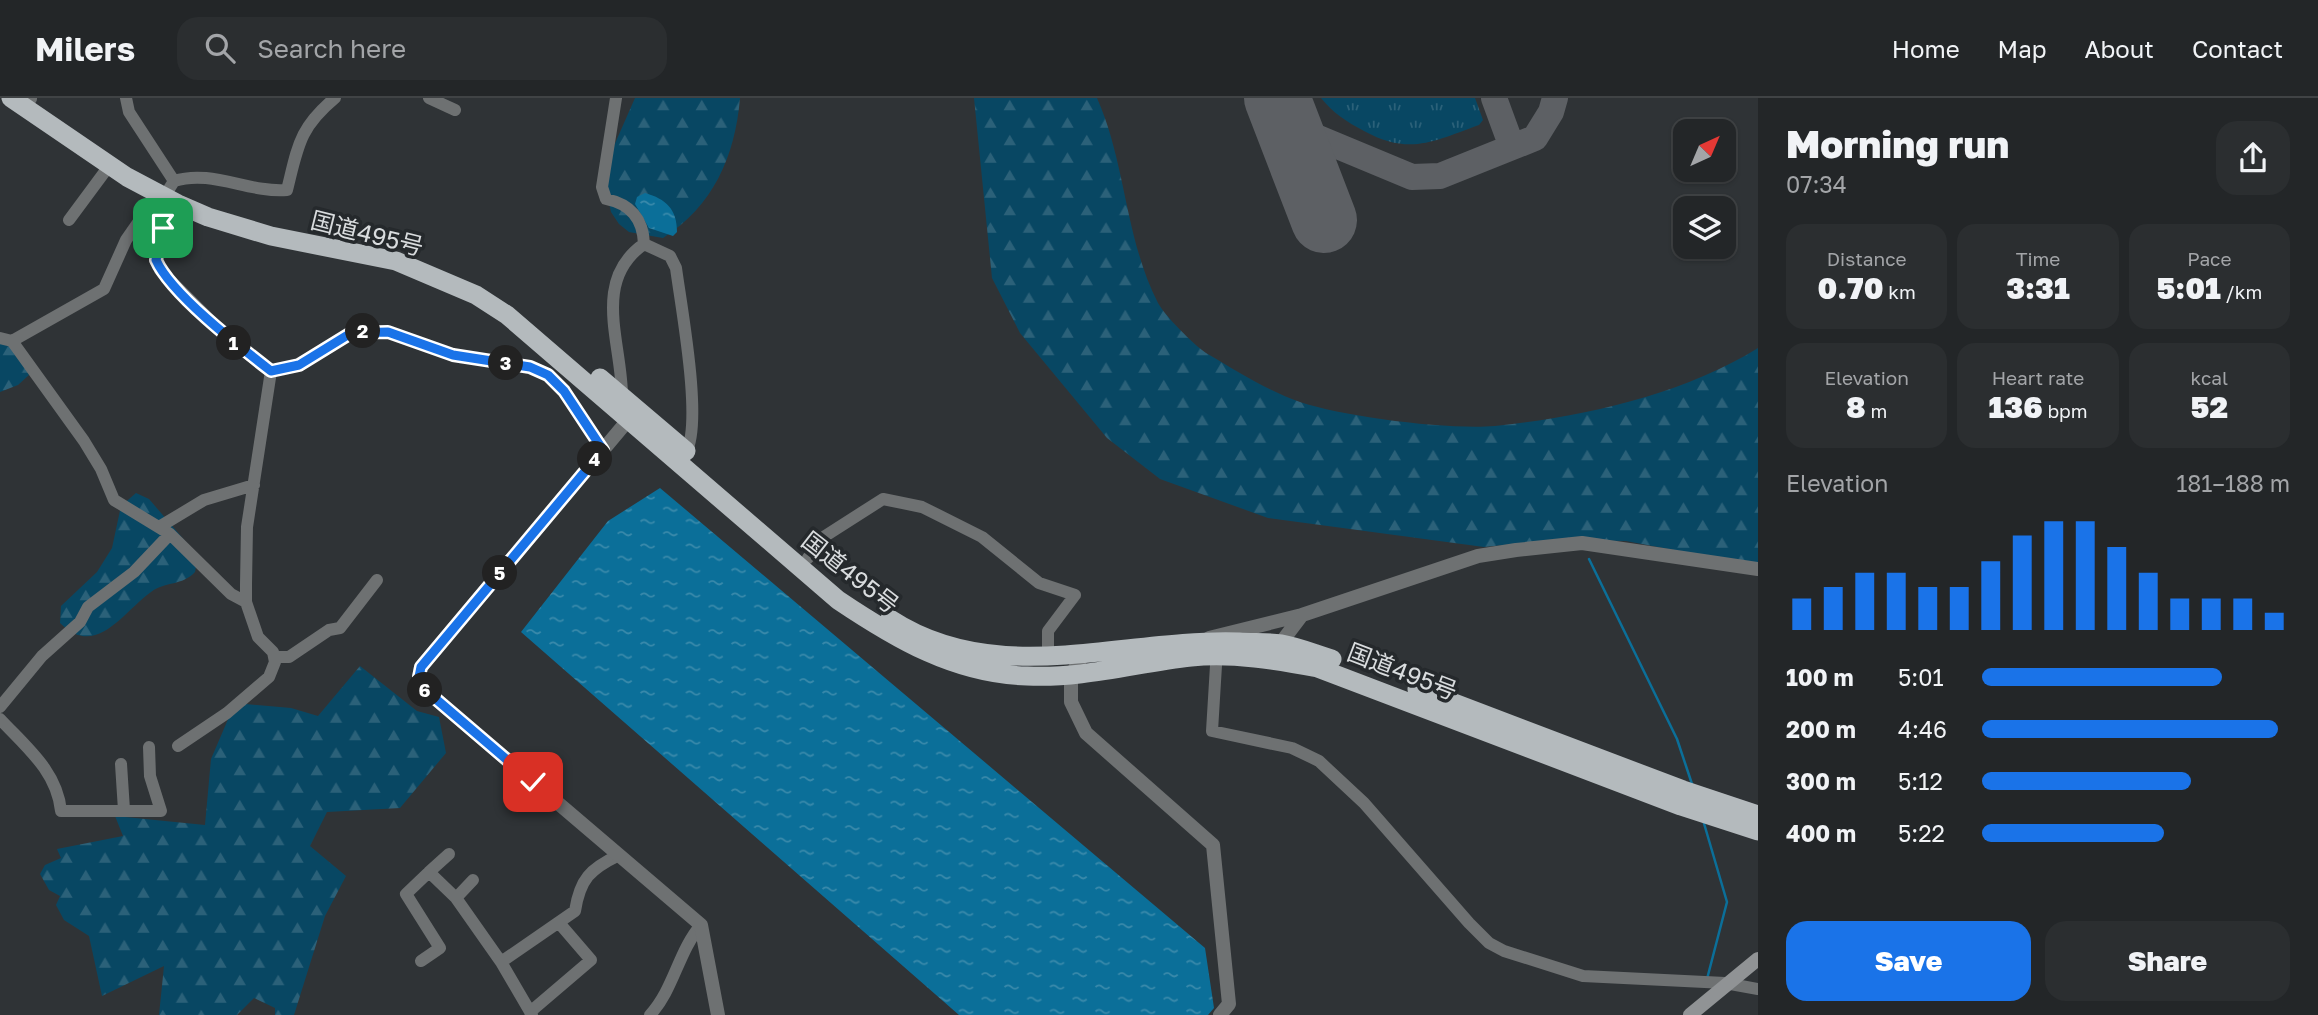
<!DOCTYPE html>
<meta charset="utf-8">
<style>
:root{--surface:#232628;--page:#2b2e30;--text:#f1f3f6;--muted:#a3a5a8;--line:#404345;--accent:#1a73e8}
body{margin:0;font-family:"Golos Text","Noto Sans JP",sans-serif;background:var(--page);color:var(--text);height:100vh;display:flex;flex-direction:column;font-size:26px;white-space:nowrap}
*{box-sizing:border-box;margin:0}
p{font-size:23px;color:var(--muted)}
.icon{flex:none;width:38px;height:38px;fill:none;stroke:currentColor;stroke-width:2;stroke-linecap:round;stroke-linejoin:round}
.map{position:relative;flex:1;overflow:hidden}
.details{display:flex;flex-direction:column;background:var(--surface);width:560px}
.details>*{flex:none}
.needle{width:46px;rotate:44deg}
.controls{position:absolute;left:1673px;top:21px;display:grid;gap:14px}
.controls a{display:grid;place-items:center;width:63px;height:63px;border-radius:14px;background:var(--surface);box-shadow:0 2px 5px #0004,0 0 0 2px var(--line);font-size:35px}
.pin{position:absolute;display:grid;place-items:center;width:60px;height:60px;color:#fff;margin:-30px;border-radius:14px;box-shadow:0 4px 10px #0006}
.km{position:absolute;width:35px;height:35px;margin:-18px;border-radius:50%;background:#222;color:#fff;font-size:19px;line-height:35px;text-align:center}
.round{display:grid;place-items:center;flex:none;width:74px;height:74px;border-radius:21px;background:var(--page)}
.overview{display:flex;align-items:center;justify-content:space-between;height:119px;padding:0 28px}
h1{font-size:38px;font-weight:800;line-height:52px}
.stats{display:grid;grid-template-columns:repeat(3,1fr);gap:10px;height:119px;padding:7px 28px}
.stats div{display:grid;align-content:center;border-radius:18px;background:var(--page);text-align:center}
.stats b{font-size:30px;font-weight:800}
.stats small{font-size:19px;font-weight:400}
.stats p{font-size:19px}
.chart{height:196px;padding:14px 28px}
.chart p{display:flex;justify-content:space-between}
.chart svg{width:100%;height:126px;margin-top:7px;stroke:var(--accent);stroke-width:6}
.button{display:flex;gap:14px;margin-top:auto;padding:14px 28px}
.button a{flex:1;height:80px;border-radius:21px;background:var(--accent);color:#fff;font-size:28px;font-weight:800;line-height:80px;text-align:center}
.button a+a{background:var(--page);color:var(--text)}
ul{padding:0 28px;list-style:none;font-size:23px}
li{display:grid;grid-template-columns:112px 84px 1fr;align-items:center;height:52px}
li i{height:18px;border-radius:9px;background:var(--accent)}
header{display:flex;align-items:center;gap:42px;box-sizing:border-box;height:98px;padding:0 35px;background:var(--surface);border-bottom:2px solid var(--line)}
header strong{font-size:33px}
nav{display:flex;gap:38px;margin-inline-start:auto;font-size:24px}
.search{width:490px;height:63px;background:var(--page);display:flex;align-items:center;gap:18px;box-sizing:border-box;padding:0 24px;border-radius:21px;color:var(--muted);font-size:26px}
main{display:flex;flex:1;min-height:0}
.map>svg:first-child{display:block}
.grass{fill:url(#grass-tufts)}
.forest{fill:url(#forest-firs)}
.water{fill:url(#water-ripples)}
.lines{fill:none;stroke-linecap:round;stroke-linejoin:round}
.stream{stroke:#0b6f99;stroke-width:2.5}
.taxiway{stroke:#5d6064;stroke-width:26}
.runway{stroke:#5d6064;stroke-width:66}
.minor{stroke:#6e7172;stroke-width:12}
.tertiary{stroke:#6e7172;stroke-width:14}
.secondary{stroke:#909395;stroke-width:14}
.trunk{stroke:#b4babd;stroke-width:19}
.route-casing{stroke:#fff;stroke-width:14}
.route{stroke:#1a73e8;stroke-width:9}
.labels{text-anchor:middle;stroke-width:7;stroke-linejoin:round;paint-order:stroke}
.street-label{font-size:24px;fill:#d9dcde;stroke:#25292c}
</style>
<header>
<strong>Milers</strong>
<div class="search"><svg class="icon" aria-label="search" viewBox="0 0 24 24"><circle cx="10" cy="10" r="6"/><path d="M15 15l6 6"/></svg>Search here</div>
<nav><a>Home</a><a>Map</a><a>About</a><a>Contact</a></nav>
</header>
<main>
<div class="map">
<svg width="1758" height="917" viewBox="0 0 1758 917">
<defs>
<pattern id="grass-tufts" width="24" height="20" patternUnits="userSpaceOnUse" patternTransform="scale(1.75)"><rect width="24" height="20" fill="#084763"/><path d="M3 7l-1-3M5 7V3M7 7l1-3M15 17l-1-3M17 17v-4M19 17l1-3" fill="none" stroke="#2b6179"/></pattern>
<pattern id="forest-firs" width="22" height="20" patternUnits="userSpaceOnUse" patternTransform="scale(1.75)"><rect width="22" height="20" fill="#084763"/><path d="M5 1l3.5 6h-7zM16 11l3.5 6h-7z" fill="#2b6179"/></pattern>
<pattern id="water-ripples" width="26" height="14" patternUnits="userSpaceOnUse" patternTransform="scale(1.75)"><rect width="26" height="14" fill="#0b6f99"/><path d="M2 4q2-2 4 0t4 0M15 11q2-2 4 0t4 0" fill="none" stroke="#3a8aab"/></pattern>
</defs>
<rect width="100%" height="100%" fill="#2f3336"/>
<path class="grass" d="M 1321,0 L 1475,0 L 1483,22 L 1479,27 C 1434,43 1410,58 1364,33 C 1347,24 1333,15 1321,0 Z"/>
<path class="forest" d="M 635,0 L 740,0 C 735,59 713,108 663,140 L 629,134 L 619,126 L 611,114 L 602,75 Z
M 974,0 L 1097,0 C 1126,65 1125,141 1158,205 C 1165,218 1193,246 1206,255 C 1235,272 1268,293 1300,304 C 1345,319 1448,332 1495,328 C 1583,319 1682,297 1758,250 L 1758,468 L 1626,443 L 1554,442 L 1484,449 L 1268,420 L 1160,381 L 1107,340 L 1020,235 L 992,180 Z
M 0,244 L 16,252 L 29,277 L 18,287 L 0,294 Z
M 136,395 L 149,401 L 198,458 L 195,474 C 182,488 166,483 151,494 C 122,515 96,561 60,525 L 61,508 L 97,474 L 112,450 L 121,408 Z
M 360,568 L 417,613 L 439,619 L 446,655 L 400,710 L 327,714 L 310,748 L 346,778 L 325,818 L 294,917 L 275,917 L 275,910 L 254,900 L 237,917 L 159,917 L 164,868 L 102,898 L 89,838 L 64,822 L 56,807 L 60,798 L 49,792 L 40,776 L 45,767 L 61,760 L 57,751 L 123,738 L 115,718 L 205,727 L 211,661 L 235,605 L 291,610 L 318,618 Z"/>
<path class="water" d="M 645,95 C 666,101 677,111 677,134 L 673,138 L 649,130 L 635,106 L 637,99 Z
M 660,390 L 1205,850 L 1214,910 L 1208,917 L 959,917 L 521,534 L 608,423 Z"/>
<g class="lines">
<path class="stream" d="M 1589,461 L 1677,641 L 1692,686
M 1703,722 L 1727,804 L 1707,881"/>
<path class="taxiway" d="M 1494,0 L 1512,49
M 1287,27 L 1412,79 L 1440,78 L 1535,40 L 1551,14 L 1555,0"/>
<path class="runway" d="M 1277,0 L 1324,122"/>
<path class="minor" d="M 126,0 L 129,14 L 174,83
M 429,0 L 455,12
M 616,0 L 602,89 L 606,101 C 630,106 643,120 644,146 C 591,183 622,245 622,298
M 31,1 L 31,0
M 169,91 L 174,83 C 212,71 248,95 287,92 C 298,48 299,30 335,0
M 178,106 C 165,125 150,149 160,172 L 232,244 L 271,273 L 299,267 L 351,235 L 388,234 L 453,257 L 530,269 L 548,277 L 564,293 L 603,352
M 69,122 L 109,68
M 644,146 L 670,158 L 676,170 C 681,208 703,325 686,354
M 0,240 L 12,243 L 84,343 L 101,371 L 114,402 L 170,436 L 231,496 L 246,504
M 12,243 L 104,191 L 126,142 L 158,96
M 159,429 L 204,402 L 254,387
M 808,460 L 822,440 L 883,401 L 922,409 L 982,439 L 1039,485 L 1075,497 L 1048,533 L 1048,560
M 1217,551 L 1212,633 L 1292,650 L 1319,663 L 1364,705 L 1469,825 L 1489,845 L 1504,853 L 1583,878 L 1725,885 L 1758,891
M 274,559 L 289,559 L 329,532 L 340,530 L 377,482
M 0,609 L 42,558 L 80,524 L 88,509 L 134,474 L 170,436
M 0,621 C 26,649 57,673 61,713 L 161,713 L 150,678 L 149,649
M 178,648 L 227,615 L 269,579 L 275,564 L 273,554 L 258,539 L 246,504 L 246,486 L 247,429 L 271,273
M 121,666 L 124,712
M 449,756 L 429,774 L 456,800 L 501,864
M 456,800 L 473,782
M 421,863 L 440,850 L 406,796 L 429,774
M 530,914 L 591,862 L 560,826
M 532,917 L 501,864 L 575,813 C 580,781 590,771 619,757
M 650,917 C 674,891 678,854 701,827"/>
<path class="tertiary" d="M 634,315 L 421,569 L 419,579 L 423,590 L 701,827 L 718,917
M 1209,540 L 1302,517
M 1280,546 L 1302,517 L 1478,458 L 1516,452 L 1582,445 L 1758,471
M 1083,557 L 1071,577 L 1071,604 L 1086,635 L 1213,747 L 1229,906 L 1220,917"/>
<path class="secondary" d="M 1690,917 L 1758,861"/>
<path class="trunk" d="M 11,0 L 127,79 L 178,106 L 208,119 L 271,138 L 396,163 L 476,197 L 507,217 L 838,502 C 896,541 955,576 1027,578 C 1082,581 1137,565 1191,559 C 1233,555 1277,562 1318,570 L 1681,708 L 1758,733
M 600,280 L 686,353
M 890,521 C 997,591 1121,540 1239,544 C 1252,545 1268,544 1281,546 C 1298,549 1315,556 1332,561
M 1417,591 L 1683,692 L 1758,717"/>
</g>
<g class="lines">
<defs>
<path id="route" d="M 163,130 L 156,162 C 171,196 240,249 271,273 L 299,267 L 351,235 L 388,234 L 453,257 L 530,269 L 548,277 L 564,293 L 603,352 L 421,569 L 419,579 L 423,590 L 533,684"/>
</defs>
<use href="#route" class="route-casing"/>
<use href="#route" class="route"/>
</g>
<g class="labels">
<g class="street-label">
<text transform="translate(367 136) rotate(14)" y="8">国道495号</text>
<text transform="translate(850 475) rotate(38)" y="8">国道495号</text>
<text transform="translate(1402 574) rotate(21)" y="8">国道495号</text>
</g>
</g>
</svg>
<div class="controls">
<a><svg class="needle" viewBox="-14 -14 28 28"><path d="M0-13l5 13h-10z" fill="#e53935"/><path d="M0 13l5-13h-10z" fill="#a3a5a8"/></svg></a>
<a><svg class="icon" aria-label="layers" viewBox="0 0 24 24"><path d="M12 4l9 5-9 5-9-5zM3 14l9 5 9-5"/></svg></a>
</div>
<div class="pin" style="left:163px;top:130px;background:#1e9e55"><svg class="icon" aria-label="arrive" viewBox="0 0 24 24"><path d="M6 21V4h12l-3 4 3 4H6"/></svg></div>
<div class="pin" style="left:533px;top:684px;background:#d93025"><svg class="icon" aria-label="check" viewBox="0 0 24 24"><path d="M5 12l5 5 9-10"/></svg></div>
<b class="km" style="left:234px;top:245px">1</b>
<b class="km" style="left:363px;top:233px">2</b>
<b class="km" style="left:506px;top:265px">3</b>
<b class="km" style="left:595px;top:361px">4</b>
<b class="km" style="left:500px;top:475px">5</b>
<b class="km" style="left:425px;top:592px">6</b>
</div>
<section class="details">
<div class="overview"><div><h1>Morning run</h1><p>07:34</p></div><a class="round"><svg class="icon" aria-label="share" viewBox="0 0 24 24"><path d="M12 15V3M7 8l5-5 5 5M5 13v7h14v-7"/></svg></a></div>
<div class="stats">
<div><p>Distance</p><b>0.70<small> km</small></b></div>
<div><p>Time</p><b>3:31</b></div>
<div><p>Pace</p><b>5:01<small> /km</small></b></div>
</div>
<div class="stats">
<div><p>Elevation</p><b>8<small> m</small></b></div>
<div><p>Heart rate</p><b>136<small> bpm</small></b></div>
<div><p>kcal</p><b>52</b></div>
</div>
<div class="chart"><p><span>Elevation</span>181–188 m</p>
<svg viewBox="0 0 160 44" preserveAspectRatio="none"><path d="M5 44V33M15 44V29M25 44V24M35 44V24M45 44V29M55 44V29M65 44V20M75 44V11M85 44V6M95 44V6M105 44V15M115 44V24M125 44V33M135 44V33M145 44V33M155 44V38"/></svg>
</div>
<ul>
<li><b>100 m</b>5:01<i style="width:78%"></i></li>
<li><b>200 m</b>4:46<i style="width:96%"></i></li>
<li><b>300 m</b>5:12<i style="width:68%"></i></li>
<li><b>400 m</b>5:22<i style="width:59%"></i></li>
</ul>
<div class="button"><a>Save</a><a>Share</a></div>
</section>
</main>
